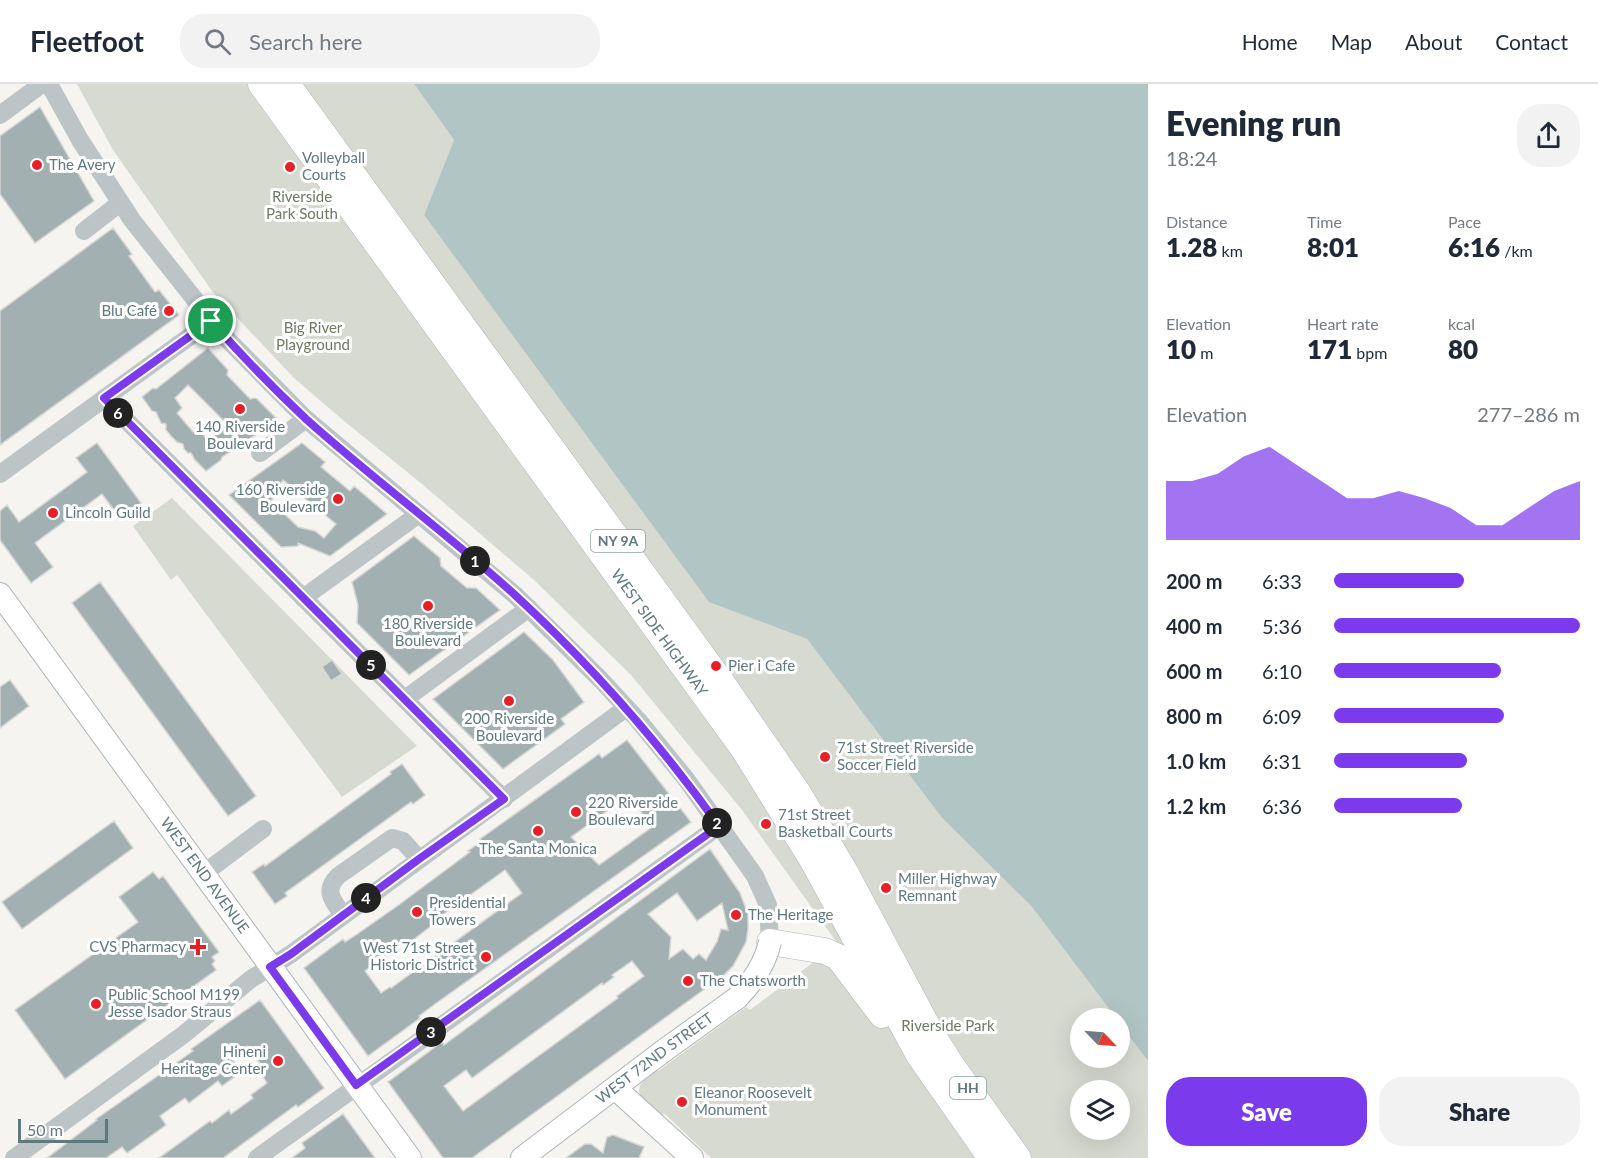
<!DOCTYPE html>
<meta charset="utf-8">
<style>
:root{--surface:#fff;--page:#f2f2f3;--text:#1f2937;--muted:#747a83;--line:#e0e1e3;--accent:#7c3aed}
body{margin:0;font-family:Lato,sans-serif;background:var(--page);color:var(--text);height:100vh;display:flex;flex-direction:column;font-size:22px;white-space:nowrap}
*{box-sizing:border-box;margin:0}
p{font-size:20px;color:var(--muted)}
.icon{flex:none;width:33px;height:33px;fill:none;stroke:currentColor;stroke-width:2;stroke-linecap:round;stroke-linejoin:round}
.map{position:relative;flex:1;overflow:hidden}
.details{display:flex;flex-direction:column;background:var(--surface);width:450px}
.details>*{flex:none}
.needle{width:39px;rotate:115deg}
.buttons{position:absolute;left:1070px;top:924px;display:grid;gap:12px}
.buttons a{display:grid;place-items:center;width:60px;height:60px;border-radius:50%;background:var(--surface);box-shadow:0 6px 24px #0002;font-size:30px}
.scale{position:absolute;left:18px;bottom:15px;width:90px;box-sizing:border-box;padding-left:6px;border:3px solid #5f797d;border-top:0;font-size:16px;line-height:21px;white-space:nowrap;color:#5f797d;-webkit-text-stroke:4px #fff;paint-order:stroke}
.pin{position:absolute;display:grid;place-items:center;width:51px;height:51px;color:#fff;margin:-26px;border:3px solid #fff;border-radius:50%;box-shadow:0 2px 6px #0007}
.km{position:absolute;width:30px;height:30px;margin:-15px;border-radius:50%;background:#222;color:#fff;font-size:16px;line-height:30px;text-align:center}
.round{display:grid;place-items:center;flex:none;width:63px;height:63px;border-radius:24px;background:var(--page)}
.overview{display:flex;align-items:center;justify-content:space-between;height:102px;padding:0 18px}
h1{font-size:33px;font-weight:800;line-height:45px}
.figures{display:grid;grid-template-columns:repeat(3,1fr);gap:9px;height:102px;padding:6px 18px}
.figures div{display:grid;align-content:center}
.figures b{font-size:26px;font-weight:800}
.figures small{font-size:16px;font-weight:400}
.figures p{font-size:16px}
.chart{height:168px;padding:12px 18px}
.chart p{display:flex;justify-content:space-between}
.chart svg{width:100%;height:108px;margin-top:6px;fill:var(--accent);opacity:.7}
.action{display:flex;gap:12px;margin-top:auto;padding:12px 18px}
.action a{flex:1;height:69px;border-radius:24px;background:var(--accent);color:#fff;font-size:24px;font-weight:800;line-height:69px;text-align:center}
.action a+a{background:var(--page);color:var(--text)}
ul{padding:0 18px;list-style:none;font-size:20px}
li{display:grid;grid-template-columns:96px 72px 1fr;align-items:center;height:45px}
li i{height:15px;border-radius:8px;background:var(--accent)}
header{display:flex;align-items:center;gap:36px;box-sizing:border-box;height:84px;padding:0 30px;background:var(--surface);border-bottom:2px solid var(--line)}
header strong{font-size:28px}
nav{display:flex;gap:33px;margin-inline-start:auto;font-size:21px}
.search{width:420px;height:54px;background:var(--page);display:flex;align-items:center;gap:15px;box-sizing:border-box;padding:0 21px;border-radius:24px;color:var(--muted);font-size:22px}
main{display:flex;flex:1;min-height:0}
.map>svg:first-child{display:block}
.green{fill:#d6dad0;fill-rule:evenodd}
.water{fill:#b2c5c5}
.building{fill:#a2b0b1;stroke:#d6d6d4;stroke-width:1.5;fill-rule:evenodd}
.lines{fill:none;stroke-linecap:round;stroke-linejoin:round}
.major-casing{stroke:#acb5b7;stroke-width:24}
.highway-casing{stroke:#aeb6b7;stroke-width:27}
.minor{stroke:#bdc4c6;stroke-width:18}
.major{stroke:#fff;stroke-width:22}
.highway{stroke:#fff;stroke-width:26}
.major-bridge-casing{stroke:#acb5b7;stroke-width:24;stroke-linecap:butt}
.major-bridge{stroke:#fff;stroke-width:22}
.route-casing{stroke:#fff;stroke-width:12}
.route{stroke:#7c3aed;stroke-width:8}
.poi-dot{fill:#e72028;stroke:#fff;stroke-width:2}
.labels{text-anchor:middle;stroke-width:6;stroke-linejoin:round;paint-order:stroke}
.shield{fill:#fff;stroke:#8fa1a4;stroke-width:1.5}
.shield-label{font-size:14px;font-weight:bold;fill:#5f797d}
.poi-label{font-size:15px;fill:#5f797d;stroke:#fff;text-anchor:start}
.park-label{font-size:15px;fill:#6e7a62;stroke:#fff}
.street-label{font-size:15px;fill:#5f797d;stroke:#fff}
</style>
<header>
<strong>Fleetfoot</strong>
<div class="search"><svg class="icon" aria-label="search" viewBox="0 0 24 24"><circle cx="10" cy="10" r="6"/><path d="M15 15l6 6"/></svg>Search here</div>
<nav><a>Home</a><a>Map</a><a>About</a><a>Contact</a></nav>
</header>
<main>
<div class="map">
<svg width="1148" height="1074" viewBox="0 0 1148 1074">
<rect width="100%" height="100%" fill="#f5f4f1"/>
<path class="green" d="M 77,0 L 414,0 L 454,56 L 424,131 L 713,519 L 807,555 L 942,734 L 1032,823 L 1116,934 L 1080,934 L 1080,974 L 1119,974 L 1119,939 L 1148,977 L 1148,1074 L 711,1074 L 665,1030 L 659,1031 C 639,1011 629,1008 654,986 L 658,987 L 746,923 L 750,926 L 838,860 L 742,726 L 631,591 L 534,496 L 422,400 L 344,337 L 294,294 L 212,207 L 113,66 ZM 1080,1006 L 1119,1006 L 1119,1046 L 1080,1046 Z
M 172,414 L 417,662 L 342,713 L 177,491 L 171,496 L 133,442 Z"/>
<path class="water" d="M 414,0 L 1148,0 L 1148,977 L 1119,939 L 1119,934 L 1116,934 L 1032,823 L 942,734 L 807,555 L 709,518 L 424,131 L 454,56 Z"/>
<path class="building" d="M 40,23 L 94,117 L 35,159 L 0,110 L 0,52 Z
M 113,144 L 132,170 L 129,172 L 155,208 L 159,206 L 179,231 L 0,361 L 0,227 Z
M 208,264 L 228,286 L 227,291 L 250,315 L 256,314 L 278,336 L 222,373 L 221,376 L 206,387 L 195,376 L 191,369 L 188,369 L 184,365 L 183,360 L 177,358 L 171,352 L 166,346 L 166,340 L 161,339 L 156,328 L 152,327 L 142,313 L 153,304 L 156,305 ZM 188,301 L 226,339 L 208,357 L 198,343 L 193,348 L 177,329 L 182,324 L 175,314 Z
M 97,359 L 141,419 L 120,434 L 102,410 L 35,459 L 53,483 L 31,499 L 0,456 L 0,427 L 7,421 L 19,438 L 87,388 L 76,374 Z
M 302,359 L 325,378 L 321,383 L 350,407 L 354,402 L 387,430 L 330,472 L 298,459 L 298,462 L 281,463 L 229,411 ZM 283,396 L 336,440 L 324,454 L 315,447 L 298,443 L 271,417 L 273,414 L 270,412 Z
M 414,452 L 440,474 L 441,482 L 467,504 L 476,504 L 500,526 L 409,591 L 357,539 L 358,521 L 352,498 Z
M 100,498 L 256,712 L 228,732 L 72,519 Z
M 524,548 L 553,576 L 584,618 L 561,635 L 565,640 L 503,685 L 433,615 Z
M 332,576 L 342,590 L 331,597 L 322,583 Z
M 10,596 L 29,622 L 0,644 L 0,603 Z
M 627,656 L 691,738 L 435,920 L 419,932 L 420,934 L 368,972 L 304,884 L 343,855 L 345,858 L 356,851 L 400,820 L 470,768 L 468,767 L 482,757 L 480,755 L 599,670 L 602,674 ZM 629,711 L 652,743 L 599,781 L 571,753 ZM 505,786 L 522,809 L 391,904 L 390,903 L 381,909 L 365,887 L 407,856 L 409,859 L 435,839 L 434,837 Z
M 402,680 L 425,711 L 413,720 L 411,718 L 285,809 L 287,812 L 275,820 L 252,788 L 264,780 L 265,782 L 391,690 L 390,688 Z
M 114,737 L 133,764 L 22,845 L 2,818 Z
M 710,765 L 740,809 L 748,830 L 748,845 L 746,858 L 733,882 L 724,891 L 472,1074 L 443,1074 L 388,998 L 442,958 L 444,961 ZM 677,809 L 697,837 L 722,819 L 728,846 L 721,845 L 717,858 L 706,876 L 699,870 L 693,875 L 683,865 L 669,875 L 671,853 L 648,830 ZM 632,877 L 644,892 L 617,912 L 618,914 L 463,1027 L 444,1002 L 466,986 L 472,994 L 602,899 L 603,901 L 614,893 L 612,891 Z
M 153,788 L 159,795 L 163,792 L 219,868 L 212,873 L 215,877 L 212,880 L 216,886 L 65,995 L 15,926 L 138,838 L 119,813 Z
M 260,916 L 324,1004 L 298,1023 L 296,1021 L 223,1074 L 159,1074 L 210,1037 L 212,1039 L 229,1026 L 231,1030 L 253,1014 L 251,1011 L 267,999 L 258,985 L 262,982 L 247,962 L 231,974 L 241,988 L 222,1002 L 218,997 L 189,1019 L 185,1014 L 160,1032 L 166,1041 L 127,1069 L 122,1063 L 106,1074 L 47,1074 L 97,1036 L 96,1035 L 162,989 L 193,967 L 191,965 Z
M 343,1030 L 375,1074 L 292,1074 L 305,1064 L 302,1059 Z
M 613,1051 L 644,1063 L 639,1074 L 566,1074 L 585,1060 L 591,1060 L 603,1069 L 607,1053 Z"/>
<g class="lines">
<defs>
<g id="major">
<path id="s1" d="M 0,510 L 410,1074"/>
<path d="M 615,1004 L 692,1074"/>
<path id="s2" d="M 522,1074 L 662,968 L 737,914"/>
</g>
<g id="highway">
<path id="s3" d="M 261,0 L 743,664 L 813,777 L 919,971 L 991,1074"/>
<path d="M 287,0 L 722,599 L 798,709 L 845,788 L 931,949 L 952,982 L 1018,1074"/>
<path d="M 770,858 L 825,867 L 838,873 L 882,931"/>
</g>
</defs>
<use href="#major" class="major-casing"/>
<use href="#highway" class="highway-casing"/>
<path class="minor" d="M 49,0 L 80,56 L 132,136 L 223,251 L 306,335 L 515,511 L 601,596 L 638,636 L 686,695 L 755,792 L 768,821 L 770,858
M 0,31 L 42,0
M 84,147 L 120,119
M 104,314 L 504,715
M 260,369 L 306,335
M 0,390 L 211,237
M 303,514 L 419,430
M 405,615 L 529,524
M 203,790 L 263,745
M 343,831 C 333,817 323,807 338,792 L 392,754 L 403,757 L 419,775
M 14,1074 L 183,951 L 251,895 L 291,870 L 626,624
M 257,1074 L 719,742"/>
<use href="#major" class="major"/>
<use href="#highway" class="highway"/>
<defs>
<path id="major-bridge" d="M 737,914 C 753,898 765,880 770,858"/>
</defs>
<use href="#major-bridge" class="major-bridge-casing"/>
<use href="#major-bridge" class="major-bridge"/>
</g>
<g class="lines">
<defs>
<path id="route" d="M 211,237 C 241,271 273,304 306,335 C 374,396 448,450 515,511 C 591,581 659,658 719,742 L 356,1001 L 270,883 L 291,870 L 419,775 L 504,715 L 104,314 Z"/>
</defs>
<use href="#route" class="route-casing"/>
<use href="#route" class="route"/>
</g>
<g class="poi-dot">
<circle cx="37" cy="81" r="6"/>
<circle cx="290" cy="83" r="6"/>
<circle cx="169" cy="227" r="6"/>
<circle cx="240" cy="325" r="6"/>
<circle cx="338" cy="415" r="6"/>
<circle cx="53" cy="429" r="6"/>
<circle cx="428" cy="522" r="6"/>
<circle cx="716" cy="582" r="6"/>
<circle cx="509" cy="617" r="6"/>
<circle cx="825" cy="673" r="6"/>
<circle cx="576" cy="728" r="6"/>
<circle cx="766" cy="740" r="6"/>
<circle cx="538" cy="747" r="6"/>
<circle cx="886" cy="804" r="6"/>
<circle cx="417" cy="828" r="6"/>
<circle cx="736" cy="831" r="6"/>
<path d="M195 854h6v6h6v6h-6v6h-6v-6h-6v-6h6z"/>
<circle cx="486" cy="873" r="6"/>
<circle cx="688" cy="897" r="6"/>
<circle cx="96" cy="920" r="6"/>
<circle cx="278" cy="977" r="6"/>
<circle cx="682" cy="1018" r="6"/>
</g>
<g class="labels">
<g class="shield">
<rect x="591" y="446" width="54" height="22" rx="4.5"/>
<rect x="950" y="993" width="36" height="22" rx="4.5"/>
</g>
<g class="shield-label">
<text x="618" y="462">NY 9A</text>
<text x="968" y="1009">HH</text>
</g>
<g class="poi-label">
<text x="302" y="79">Volleyball<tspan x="302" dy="17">Courts</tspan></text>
<text x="49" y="86">The Avery</text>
<text x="157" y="232" text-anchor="end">Blu Café</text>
<text x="240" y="348" text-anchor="middle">140 Riverside<tspan x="240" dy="17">Boulevard</tspan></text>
<text x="326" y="411" text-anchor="end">160 Riverside<tspan x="326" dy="17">Boulevard</tspan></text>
<text x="65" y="434">Lincoln Guild</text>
<text x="428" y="545" text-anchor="middle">180 Riverside<tspan x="428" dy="17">Boulevard</tspan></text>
<text x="728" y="587">Pier i Cafe</text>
<text x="509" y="640" text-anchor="middle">200 Riverside<tspan x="509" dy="17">Boulevard</tspan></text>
<text x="837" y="669">71st Street Riverside<tspan x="837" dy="17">Soccer Field</tspan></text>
<text x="588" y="724">220 Riverside<tspan x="588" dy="17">Boulevard</tspan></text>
<text x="778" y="736">71st Street<tspan x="778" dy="17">Basketball Courts</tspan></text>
<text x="538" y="770" text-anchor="middle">The Santa Monica</text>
<text x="898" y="800">Miller Highway<tspan x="898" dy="17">Remnant</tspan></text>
<text x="429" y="824">Presidential<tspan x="429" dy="17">Towers</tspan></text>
<text x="748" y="836">The Heritage</text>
<text x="186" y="868" text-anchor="end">CVS Pharmacy</text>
<text x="474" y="869" text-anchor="end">West 71st Street<tspan x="474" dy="17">Historic District</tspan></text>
<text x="700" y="902">The Chatsworth</text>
<text x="108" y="916">Public School M199<tspan x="108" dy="17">Jesse Isador Straus</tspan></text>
<text x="266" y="973" text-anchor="end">Hineni<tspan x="266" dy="17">Heritage Center</tspan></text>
<text x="694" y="1014">Eleanor Roosevelt<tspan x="694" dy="17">Monument</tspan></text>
</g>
<g class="park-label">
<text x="302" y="118">Riverside<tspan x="302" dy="17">Park South</tspan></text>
<text x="313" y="249">Big River<tspan x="313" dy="17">Playground</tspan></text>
<text x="948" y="947">Riverside Park</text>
</g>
<g class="street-label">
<text dy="5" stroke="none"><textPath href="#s3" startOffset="678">WEST SIDE HIGHWAY</textPath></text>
<text dy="5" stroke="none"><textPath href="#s1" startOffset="348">WEST END AVENUE</textPath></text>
<text dy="5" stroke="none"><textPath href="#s2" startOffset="166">WEST 72ND STREET</textPath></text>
</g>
</g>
</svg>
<div class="buttons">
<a><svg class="needle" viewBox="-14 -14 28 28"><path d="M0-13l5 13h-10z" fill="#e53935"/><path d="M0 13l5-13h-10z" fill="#747a83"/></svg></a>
<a><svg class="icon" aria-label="layers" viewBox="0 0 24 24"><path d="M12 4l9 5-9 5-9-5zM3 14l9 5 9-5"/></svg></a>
</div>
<div class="scale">50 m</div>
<div class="pin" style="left:211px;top:237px;background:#1e9e55"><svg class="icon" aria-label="arrive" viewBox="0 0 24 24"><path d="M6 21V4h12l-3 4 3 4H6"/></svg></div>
<b class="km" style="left:475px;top:477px">1</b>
<b class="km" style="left:717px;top:739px">2</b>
<b class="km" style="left:431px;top:948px">3</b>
<b class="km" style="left:366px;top:814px">4</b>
<b class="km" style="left:371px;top:581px">5</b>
<b class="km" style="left:118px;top:329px">6</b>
</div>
<section class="details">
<div class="overview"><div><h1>Evening run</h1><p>18:24</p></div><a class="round"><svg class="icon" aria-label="share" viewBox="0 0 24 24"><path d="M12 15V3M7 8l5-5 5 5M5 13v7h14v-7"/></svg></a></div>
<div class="figures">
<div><p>Distance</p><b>1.28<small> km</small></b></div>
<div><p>Time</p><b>8:01</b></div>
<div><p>Pace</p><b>6:16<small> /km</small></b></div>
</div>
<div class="figures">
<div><p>Elevation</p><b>10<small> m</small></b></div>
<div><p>Heart rate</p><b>171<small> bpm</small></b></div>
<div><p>kcal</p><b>80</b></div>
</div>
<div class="chart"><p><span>Elevation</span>277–286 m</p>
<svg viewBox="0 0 160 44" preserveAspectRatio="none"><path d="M0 44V20L10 20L20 17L30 10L40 6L50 13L60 20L70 27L80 27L90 24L100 27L110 31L120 38L130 38L140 31L150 24L160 20V44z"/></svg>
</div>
<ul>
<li><b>200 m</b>6:33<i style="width:53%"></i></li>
<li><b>400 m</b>5:36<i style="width:100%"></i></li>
<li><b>600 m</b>6:10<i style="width:68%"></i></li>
<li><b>800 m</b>6:09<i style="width:69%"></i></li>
<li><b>1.0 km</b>6:31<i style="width:54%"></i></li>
<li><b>1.2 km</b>6:36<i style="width:52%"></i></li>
</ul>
<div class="action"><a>Save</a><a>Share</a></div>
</section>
</main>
